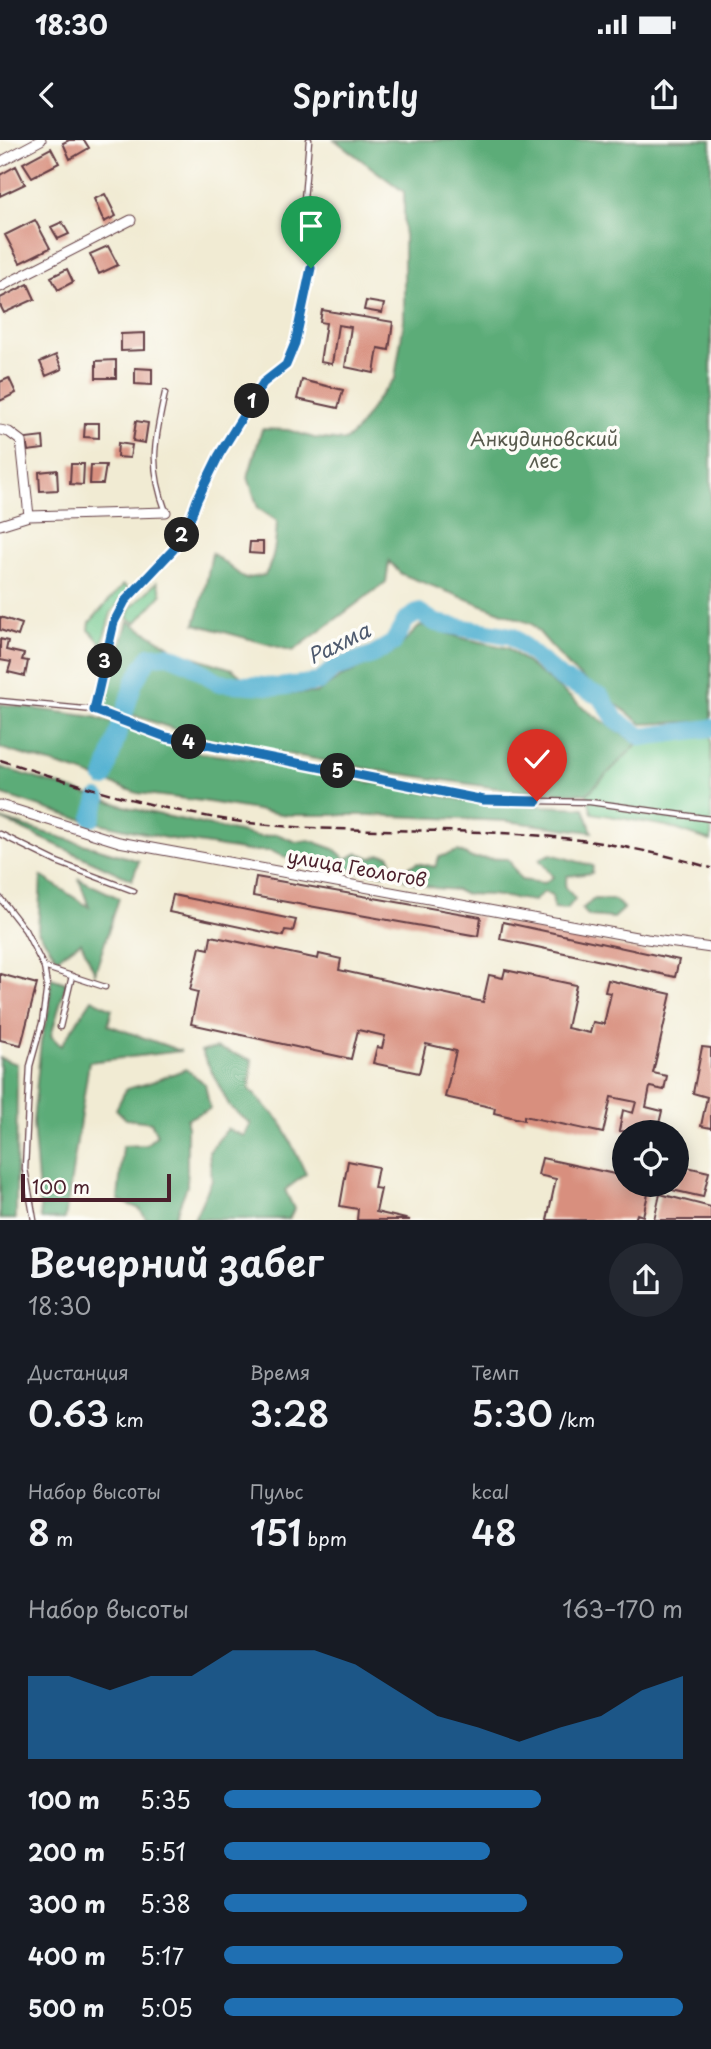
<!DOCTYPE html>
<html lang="ru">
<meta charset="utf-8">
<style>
:root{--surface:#171b24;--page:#242831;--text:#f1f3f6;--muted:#9ea1a6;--accent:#1f6fb2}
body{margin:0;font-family:"Playpen Sans",sans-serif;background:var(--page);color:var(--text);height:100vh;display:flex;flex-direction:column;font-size:26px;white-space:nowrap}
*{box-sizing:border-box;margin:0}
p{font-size:23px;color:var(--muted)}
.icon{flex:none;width:38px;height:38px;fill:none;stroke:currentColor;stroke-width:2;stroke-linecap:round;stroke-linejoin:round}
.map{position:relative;height:1080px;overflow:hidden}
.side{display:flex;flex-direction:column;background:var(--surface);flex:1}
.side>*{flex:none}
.fabs{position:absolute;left:612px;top:980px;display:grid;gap:14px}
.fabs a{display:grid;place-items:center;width:77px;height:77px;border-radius:50%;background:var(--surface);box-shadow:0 4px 18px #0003;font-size:35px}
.scale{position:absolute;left:21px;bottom:18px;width:150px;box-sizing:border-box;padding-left:7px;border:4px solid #4a1f2b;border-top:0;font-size:19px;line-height:24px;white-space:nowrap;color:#4a1f2b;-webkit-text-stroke:5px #fdfcf7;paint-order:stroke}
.pin{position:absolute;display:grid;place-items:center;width:60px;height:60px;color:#fff;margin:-72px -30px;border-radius:50% 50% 50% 0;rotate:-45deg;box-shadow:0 0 7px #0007}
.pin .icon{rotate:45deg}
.km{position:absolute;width:35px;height:35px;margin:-18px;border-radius:50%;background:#222;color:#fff;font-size:19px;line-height:35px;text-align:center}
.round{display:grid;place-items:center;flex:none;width:74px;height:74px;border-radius:37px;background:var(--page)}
.head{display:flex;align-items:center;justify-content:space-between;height:119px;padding:0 28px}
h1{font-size:38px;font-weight:600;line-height:52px}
.figures{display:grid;grid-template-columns:repeat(3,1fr);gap:10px;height:119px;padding:7px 28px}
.figures div{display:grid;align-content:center}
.figures b{font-size:35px;font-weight:600}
.figures small{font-size:19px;font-weight:400}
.figures p{font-size:19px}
.chart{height:196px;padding:14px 28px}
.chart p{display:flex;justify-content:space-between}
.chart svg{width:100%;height:126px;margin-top:7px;fill:var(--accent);opacity:.7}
ul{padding:0 28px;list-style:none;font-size:23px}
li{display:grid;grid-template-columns:112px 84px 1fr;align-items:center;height:52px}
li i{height:18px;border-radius:9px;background:var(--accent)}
.status{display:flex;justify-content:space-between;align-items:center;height:49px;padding:0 35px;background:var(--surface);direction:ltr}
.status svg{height:19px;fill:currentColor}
header{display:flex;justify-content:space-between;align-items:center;height:91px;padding:0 28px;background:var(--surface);font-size:32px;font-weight:600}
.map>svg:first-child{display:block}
.green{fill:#71c88d;stroke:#5e745c;stroke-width:2}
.forest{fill:#5cac78;stroke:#536652;stroke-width:2}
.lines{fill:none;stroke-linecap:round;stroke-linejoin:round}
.river{stroke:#54b2d2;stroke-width:18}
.building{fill:#d88f7e}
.lane-casing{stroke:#633e44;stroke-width:7}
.street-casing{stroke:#633e44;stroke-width:11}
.lane{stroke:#fff;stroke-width:4.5}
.street{stroke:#fff;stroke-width:9}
.rail{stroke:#4a1f2b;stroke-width:2.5;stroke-dasharray:10 5;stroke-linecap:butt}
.route-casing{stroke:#fff;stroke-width:14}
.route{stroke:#1f6fb2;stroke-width:9}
.labels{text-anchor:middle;stroke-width:7;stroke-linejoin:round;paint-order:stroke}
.park-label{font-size:19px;fill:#585a4d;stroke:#fdfcf7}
.street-label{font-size:19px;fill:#4a1f2b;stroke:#fdfcf7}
.water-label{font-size:21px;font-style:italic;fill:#4e5a6e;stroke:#fdfcf7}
</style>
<div class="status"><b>18:30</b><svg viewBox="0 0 49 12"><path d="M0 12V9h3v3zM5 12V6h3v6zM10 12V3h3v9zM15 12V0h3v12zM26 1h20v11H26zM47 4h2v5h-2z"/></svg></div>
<header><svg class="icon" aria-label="back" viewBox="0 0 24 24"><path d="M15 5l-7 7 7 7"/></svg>Sprintly<svg class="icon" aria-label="share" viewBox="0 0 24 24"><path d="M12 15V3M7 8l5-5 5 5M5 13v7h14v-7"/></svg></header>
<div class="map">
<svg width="711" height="1080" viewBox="0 0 711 1080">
<rect width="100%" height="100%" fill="#fdfcf7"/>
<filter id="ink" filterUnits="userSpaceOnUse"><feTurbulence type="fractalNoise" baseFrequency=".0143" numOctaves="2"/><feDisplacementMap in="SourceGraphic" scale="14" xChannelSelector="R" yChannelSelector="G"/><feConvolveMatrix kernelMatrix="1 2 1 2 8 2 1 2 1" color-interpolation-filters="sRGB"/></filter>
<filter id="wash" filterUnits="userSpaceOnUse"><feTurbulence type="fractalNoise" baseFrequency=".00686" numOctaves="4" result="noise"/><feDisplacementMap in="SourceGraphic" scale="28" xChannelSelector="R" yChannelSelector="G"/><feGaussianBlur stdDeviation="1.57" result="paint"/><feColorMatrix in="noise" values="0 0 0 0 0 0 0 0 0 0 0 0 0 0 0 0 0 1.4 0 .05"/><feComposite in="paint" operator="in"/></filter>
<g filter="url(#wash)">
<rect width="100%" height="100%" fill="#f1ebd3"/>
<path class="green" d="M 157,442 L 162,454 L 136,483 L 128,478 L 131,467 Z
M 123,445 L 129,449 L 111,473 L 102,504 L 89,490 L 90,482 Z
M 711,596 L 711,701 L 666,686 L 592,673 L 587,654 L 637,604 Z"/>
<path class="forest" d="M 335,0 L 711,0 L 711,581 L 642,584 L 572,530 L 532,484 L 401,434 L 389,421 L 386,442 L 293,511 L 195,484 L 206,444 L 212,413 L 245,439 L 265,435 C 275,418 276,400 277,381 L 258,368 L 248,337 L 262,289 L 288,290 L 314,298 L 345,301 L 357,290 L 378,258 L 395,238 L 404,180 L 404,52 Z
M 128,481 L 179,512 L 232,529 L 263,554 L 317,553 L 339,538 L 394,512 L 421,485 L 462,498 L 508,508 L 589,572 L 637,604 L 587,654 L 524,652 L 375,630 L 201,598 L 103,565 Z
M 0,564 L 95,577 L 200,613 L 248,619 L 479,663 L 584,668 L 592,692 L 506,681 L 369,675 L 287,675 L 202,661 L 137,653 L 80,632 L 0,608 Z
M 0,627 L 134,669 L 261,697 L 277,694 L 296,702 L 309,700 L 334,709 L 346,719 L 358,713 L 372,718 L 379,714 L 389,715 L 393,727 L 384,734 L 330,728 L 306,717 L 287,718 L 271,711 L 247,711 L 166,698 L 72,677 L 0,654 Z
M 0,679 L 139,721 L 132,740 Z
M 458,711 L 472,718 L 508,719 L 521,740 L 544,743 L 553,737 L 539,719 L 551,714 L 593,726 L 592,733 L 567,736 L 565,746 L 575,759 L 567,769 L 554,768 L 552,755 L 544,752 L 534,761 L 491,755 L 464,754 L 456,750 L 435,748 L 405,740 L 401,731 L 417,723 L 435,727 L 439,717 Z
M 41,736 L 89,767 L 79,739 L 119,758 L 95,833 L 81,802 L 57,818 L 38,791 Z
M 594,759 L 615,760 L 624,769 L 614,778 L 589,776 L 582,769 Z
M 51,838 L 66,843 L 51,896 L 61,906 L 92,859 L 112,869 L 108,885 L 181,911 L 89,922 L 65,1079 L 41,1079 L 33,983 L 41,901 L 50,865 Z
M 217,908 L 252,920 L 249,949 L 281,982 L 306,1034 L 285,1050 L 294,1069 L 289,1079 L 194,1079 L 212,1040 L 209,1012 L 227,989 L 244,996 L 251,984 L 230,967 L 201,911 Z
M 0,918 L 17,924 L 16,1079 L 0,1079 Z
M 186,929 L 205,944 L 210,969 L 187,979 L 187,1046 L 174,1079 L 146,1079 L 140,1069 L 118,1060 L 123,1006 L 146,1005 L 157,995 L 151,982 L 126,979 L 116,969 L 126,949 L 149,943 Z"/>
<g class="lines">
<path class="river" d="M 104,638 L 134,542 L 150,516 L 168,515 L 190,524 L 219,543 L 278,547 L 319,542 L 333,529 L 372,515 L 393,503 L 406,480 L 419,472 L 436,483 L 512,496 L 562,539 L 601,557 L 616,580 L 642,597 L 711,588
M 92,678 L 98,659"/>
</g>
<g id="blocks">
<path class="building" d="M 69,0 L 84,0 L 89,8 L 70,19 L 63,3 Z
M 51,8 L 59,23 L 32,37 L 23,23 Z
M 16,26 L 25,44 L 0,56 L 0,35 Z
M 105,54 L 116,76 L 104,82 L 94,59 Z
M 35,80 L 50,108 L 20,123 L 5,95 Z
M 62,82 L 69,94 L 58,99 L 51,87 Z
M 108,106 L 118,125 L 99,134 L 90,114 Z
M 67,129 L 73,142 L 58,150 L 51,137 Z
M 28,144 L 35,159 L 4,173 L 0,165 L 0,158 Z
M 366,161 L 384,164 L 382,173 L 364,170 Z
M 322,170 L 393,182 L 389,210 L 378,208 L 374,233 L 345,227 L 351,187 L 338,185 L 332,224 L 320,222 L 326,183 L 320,182 Z
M 145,193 L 145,210 L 121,211 L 121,194 Z
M 56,215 L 62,229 L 46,236 L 40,222 Z
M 116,220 L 116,238 L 96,238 L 96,221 Z
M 135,228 L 152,229 L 152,245 L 135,244 Z
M 9,238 L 16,253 L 0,261 L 0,242 Z
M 302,240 L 343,250 L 338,268 L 297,259 Z
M 136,281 L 148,283 L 145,303 L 133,301 Z
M 85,283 L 99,283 L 99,298 L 84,297 Z
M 43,297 L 44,309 L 28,311 L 26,299 Z
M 118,303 L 132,305 L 130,318 L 117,317 Z
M 71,324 L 84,324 L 83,345 L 70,344 Z
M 91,325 L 106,325 L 103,344 L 90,344 Z
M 57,330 L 58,350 L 40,351 L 39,332 Z
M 250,402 L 263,402 L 263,414 L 249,413 Z
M 0,477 L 22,484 L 18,496 L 0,490 Z
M 0,499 L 8,501 L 6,510 L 24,514 L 22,520 L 28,521 L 25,536 L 8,532 L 11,522 L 0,520 Z
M 256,737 L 481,777 L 478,796 L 253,756 Z
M 173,755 L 296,780 L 293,791 L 285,790 L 283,796 L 169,772 Z
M 503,782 L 679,820 L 675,837 L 500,799 Z
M 211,796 L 318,819 L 319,814 L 341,819 L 339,830 L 483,862 L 489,835 L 503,838 L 505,830 L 576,845 L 567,888 L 590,893 L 593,882 L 604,884 L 611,853 L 605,852 L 608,840 L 671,854 L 653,933 L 667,936 L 664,950 L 650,947 L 646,967 L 662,971 L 657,992 L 619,991 L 623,970 L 633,973 L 636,962 L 611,957 L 603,993 L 524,976 L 524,980 L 494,973 L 495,968 L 445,957 L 456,911 L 426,904 L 419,933 L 373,923 L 377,907 L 382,908 L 385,896 L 358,890 L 351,919 L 191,884 L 198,852 L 190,850 L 200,807 L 209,809 Z
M 0,834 L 37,844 L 21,905 L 0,900 Z
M 702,907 L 711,908 L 711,988 L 701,986 L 707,957 L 693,953 Z
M 624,1016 L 625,1045 L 650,1045 L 643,1076 L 637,1074 L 635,1080 L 547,1080 L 556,1039 L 538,1035 L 542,1018 L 619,1035 Z
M 348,1021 L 378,1027 L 374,1048 L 381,1049 L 376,1072 L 410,1080 L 357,1080 L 358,1069 L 340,1066 Z
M 678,1025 L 709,1032 L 703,1057 L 672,1050 L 673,1045 L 677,1045 Z
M 660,1054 L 711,1067 L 711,1080 L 654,1080 Z"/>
</g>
</g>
<g filter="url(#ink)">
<use href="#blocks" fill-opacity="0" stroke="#633e44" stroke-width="2"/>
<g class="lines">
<defs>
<path id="lane" d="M 165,253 C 155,300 148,324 166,372
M 0,561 L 94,570 L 166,597 L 484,660 L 590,662 L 711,679
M 94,570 L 114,482 L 125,461 L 173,410 L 188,385 L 197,361 L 219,315 L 263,243 L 286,225 L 295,203 L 311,128 L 303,72 L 309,0
M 0,694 L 57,722 L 134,751
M 0,758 L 25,790 L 44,827 L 47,845 L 42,883 L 30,926 L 29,945 L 25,1029 L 34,1080
M 44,827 L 105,847
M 60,887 L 72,836"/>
<path id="street" d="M 0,22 L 41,0
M 0,147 L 131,80
M 0,290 L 9,292 L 21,301 L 29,376
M 0,385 L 29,376 L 166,372
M 0,665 L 119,702 L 157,709 L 647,799 L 711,808"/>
</defs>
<use href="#lane" class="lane-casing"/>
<use href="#street" class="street-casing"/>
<use href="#lane" class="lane"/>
<use href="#street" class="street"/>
<path class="rail" d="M 0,620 C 85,647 169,674 258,684 C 344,693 431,688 518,694 C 582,698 649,709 711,728"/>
</g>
</g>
<g class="lines" filter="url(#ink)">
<defs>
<path id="route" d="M 311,128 L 295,203 L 286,225 L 263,243 L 219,315 L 197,360 L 188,385 L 173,410 L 125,461 L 114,482 L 94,570 L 166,597 L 182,600 L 484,660 L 537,661"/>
</defs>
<use href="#route" class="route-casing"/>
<use href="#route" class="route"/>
</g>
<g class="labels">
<g class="park-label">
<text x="544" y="306">Анкудиновский<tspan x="544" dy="22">лес</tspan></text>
</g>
<g class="street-label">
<text transform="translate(357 728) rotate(10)" y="7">улица Геологов</text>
</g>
<g class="water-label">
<text transform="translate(339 504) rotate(-26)" y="7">Рахма</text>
</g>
</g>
</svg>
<div class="fabs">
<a><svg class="icon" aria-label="locate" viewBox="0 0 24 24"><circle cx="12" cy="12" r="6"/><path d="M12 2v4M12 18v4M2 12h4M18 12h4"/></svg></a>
</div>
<div class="scale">100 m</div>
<div class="pin" style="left:311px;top:128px;background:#1e9e55"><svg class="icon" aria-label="arrive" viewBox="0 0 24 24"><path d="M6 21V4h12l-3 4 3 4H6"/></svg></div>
<div class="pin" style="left:537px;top:661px;background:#d93025"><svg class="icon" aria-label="check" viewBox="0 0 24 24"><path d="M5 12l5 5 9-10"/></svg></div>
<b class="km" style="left:252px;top:261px">1</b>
<b class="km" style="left:182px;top:395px">2</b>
<b class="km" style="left:105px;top:521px">3</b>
<b class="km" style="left:189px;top:602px">4</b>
<b class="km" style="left:338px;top:631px">5</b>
</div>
<section class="side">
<div class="head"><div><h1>Вечерний забег</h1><p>18:30</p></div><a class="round"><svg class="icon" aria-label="share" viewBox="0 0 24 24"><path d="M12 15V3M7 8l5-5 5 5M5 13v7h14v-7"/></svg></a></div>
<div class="figures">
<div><p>Дистанция</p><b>0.63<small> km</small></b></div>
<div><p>Время</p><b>3:28</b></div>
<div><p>Темп</p><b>5:30<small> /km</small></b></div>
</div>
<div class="figures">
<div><p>Набор высоты</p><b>8<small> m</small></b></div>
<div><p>Пульс</p><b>151<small> bpm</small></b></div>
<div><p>kcal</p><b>48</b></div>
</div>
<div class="chart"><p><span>Набор высоты</span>163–170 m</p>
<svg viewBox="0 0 160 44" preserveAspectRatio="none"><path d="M0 44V15L10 15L20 20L30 15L40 15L50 6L60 6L70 6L80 11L90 20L100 29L110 33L120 38L130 33L140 29L150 20L160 15V44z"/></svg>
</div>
<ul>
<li><b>100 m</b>5:35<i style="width:69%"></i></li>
<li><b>200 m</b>5:51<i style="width:58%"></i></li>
<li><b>300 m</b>5:38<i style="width:66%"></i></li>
<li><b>400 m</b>5:17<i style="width:87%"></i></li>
<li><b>500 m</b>5:05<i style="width:100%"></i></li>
</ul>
</section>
